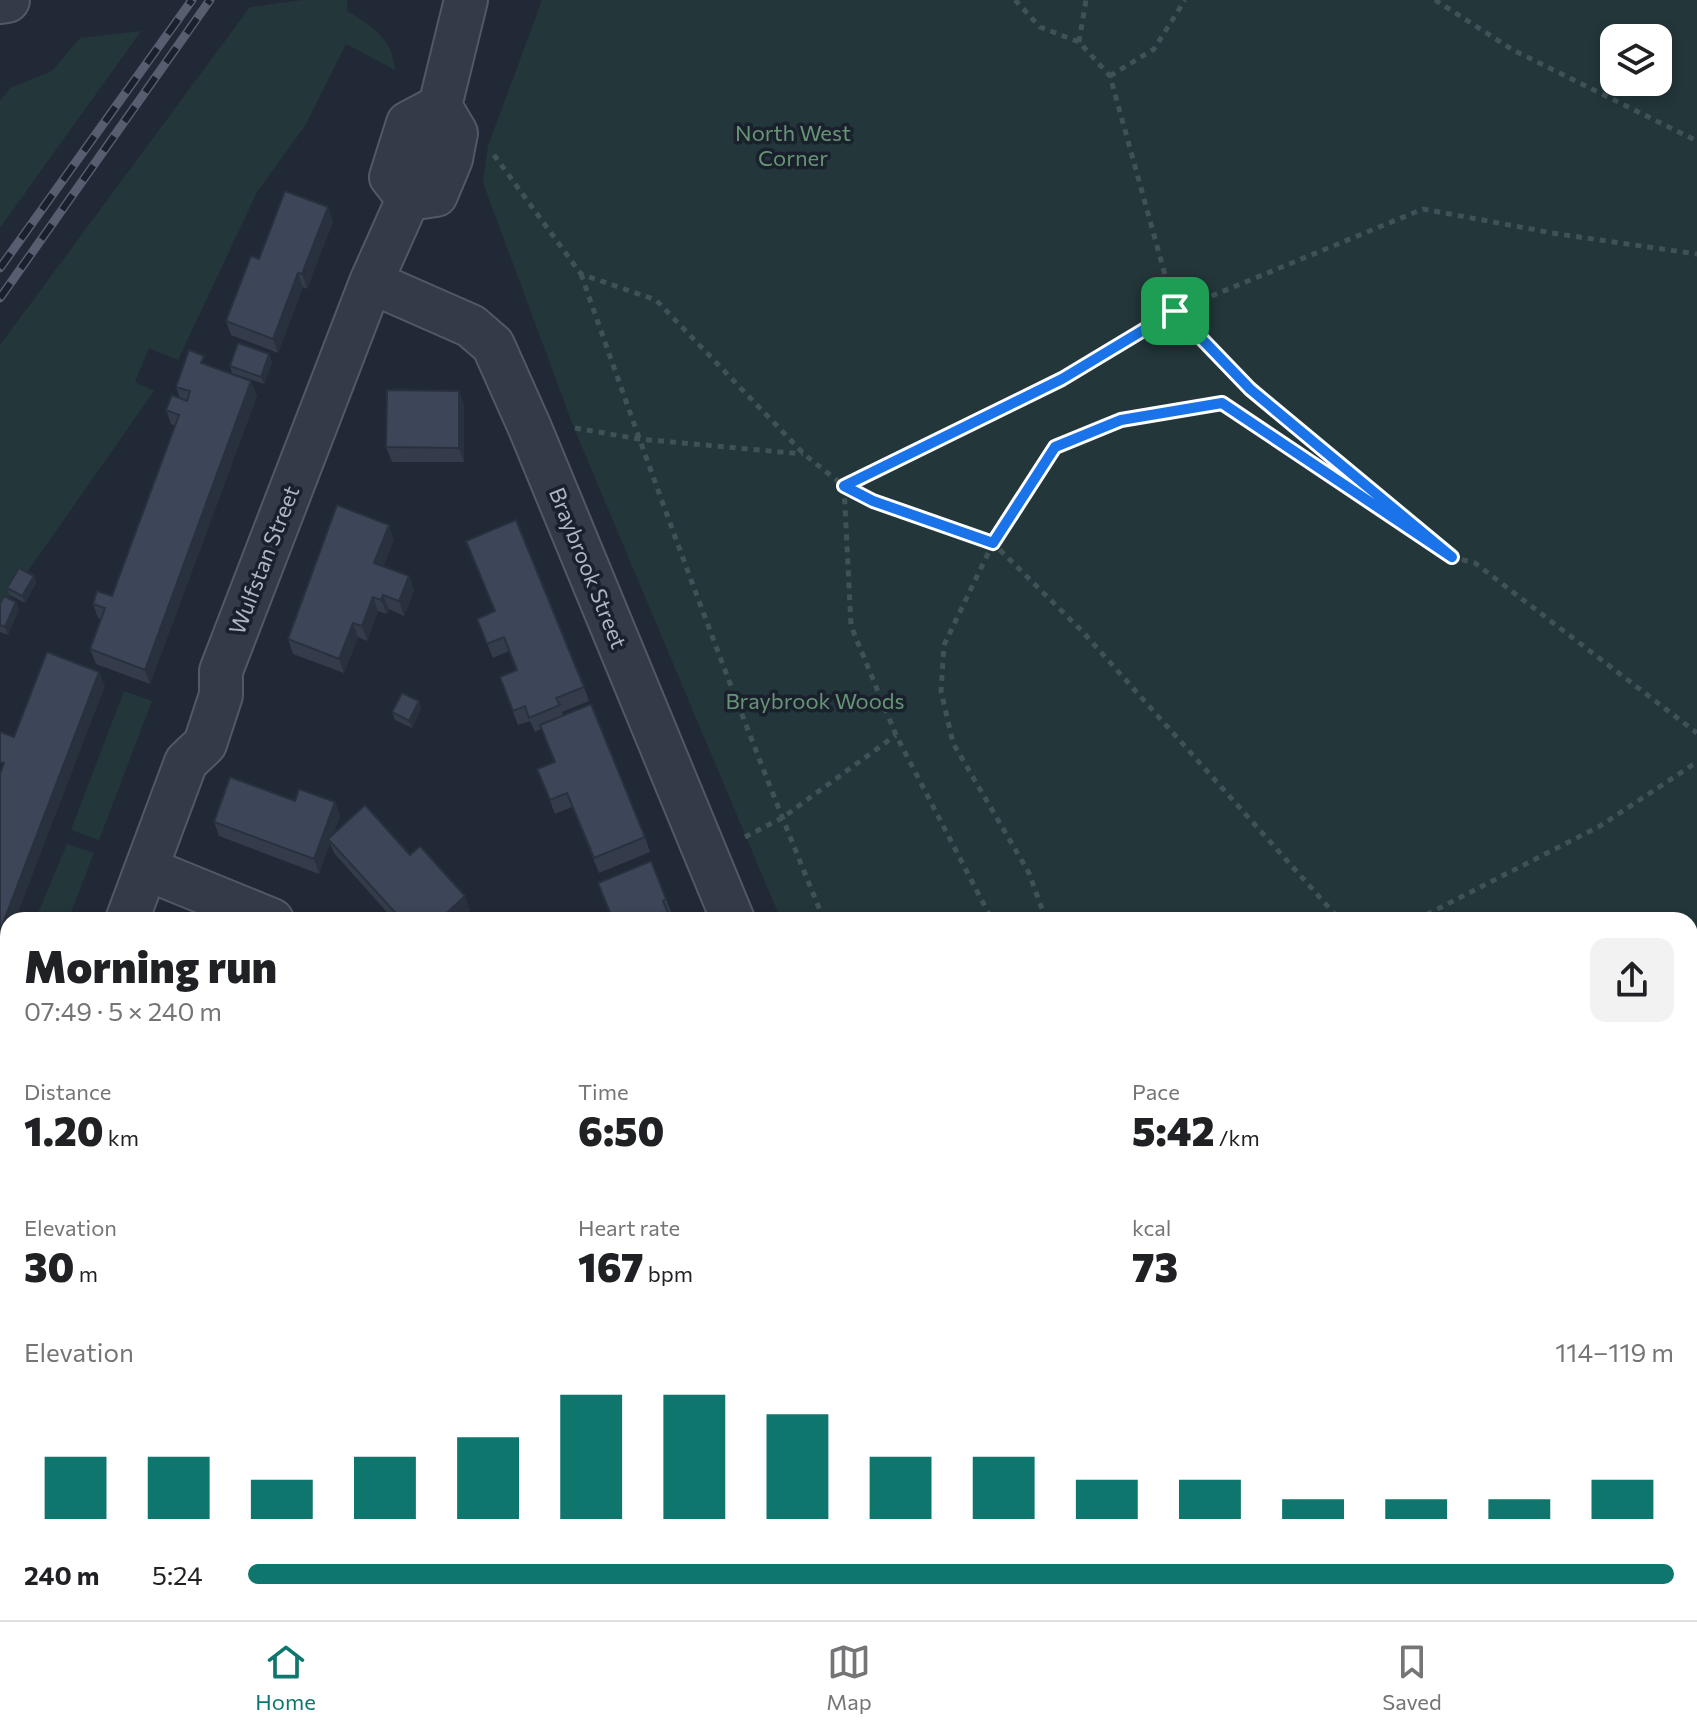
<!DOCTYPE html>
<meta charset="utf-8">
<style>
:root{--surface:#fff;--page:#f2f2f2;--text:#202124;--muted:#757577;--line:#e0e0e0;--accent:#0f766e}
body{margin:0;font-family:Commissioner,sans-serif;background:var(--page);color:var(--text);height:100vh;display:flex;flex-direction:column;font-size:30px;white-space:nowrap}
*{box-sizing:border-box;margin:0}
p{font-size:26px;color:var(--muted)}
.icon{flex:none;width:44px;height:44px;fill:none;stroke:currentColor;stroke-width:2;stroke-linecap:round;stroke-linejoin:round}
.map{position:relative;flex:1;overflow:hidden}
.side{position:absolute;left:0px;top:912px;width:1698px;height:708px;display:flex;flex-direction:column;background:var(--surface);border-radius:24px 24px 0 0;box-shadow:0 4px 12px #0003}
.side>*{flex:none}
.tools{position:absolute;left:1600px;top:24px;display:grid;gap:16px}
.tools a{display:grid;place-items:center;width:72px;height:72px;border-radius:16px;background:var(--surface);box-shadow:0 4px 12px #0003;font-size:40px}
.pin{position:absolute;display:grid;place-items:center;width:68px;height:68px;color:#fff;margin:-34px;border-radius:16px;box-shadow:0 4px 12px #0006}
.round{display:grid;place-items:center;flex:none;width:84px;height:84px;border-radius:16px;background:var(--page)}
.summary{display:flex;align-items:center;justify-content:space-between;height:136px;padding:0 24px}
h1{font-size:44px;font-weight:800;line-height:60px}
.figures{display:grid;grid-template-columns:repeat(3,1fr);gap:12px;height:136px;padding:8px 24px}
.figures div{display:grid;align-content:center}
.figures b{font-size:40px;font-weight:800}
.figures small{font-size:22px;font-weight:400}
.figures p{font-size:22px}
.chart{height:224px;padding:16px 24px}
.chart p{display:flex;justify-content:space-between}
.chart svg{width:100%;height:144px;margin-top:8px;stroke:var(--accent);stroke-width:6}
ul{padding:0 24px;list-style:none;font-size:26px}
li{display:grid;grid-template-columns:128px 96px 1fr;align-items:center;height:60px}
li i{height:20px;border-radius:10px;background:var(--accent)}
.tabs{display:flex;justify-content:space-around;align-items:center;height:112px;border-top:2px solid var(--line);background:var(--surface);font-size:22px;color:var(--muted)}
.tabs a{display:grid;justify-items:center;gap:4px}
.tabs .selected{color:var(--accent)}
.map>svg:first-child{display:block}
.green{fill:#23363a;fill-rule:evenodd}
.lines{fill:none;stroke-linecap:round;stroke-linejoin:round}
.service-casing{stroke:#515866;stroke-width:24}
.minor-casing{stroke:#515866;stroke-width:46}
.tertiary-casing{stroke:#515866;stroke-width:48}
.path{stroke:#405256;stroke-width:5;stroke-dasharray:6 6;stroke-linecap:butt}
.service{stroke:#343b48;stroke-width:20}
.minor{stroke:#343b48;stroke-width:42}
.tertiary{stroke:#343b48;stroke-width:44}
.rail-casing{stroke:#565e6f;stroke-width:9}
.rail{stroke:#1a202c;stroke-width:6;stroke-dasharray:18;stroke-linecap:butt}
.wall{fill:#343c4c}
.shaded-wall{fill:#2a313e}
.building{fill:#3c4658;stroke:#2a313e;stroke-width:2}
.route-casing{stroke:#fff;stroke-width:16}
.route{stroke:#1a73e8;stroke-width:10}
.labels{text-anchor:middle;stroke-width:7;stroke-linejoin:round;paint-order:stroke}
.park-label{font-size:22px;fill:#669575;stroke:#1a202c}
.street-label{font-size:22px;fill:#aeb5c5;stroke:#1a202c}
</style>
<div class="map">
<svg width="1697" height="1620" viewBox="0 0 1697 1620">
<rect width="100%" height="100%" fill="#212937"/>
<path class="green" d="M 302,0 L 347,0 L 347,11 C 371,25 393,39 395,70 L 346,44 L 305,126 L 257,192 L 178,360 L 149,348 L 135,382 L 154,391 L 0,611 L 0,345 L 250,7 Z
M 542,0 L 1697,0 L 1697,1620 L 1048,1620 L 1048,1612 L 1690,1612 L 1690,920 L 781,920 L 574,428 L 483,183 L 488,146 ZM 1614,38 L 1658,38 L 1658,82 L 1614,82 Z
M 141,31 L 0,228 L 0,101 L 10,88 L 52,71 L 80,38 Z
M 124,691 L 152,701 L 99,840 L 71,830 Z
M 67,844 L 94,853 L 68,920 L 35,920 Z"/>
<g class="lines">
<defs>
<path id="service" d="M 408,199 L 439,110"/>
<path id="minor" d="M 408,199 L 436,195 L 451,159 L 456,133 L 440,106 L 466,0
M 408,199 L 391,177 L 408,123 L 440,106
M 371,282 L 471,326 L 493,345 L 530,428 L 733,920
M 147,869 L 272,920
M 127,920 L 186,762 L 205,744 L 221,695 L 221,671 L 371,282 L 408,199
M 0,1230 L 4,1199 L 8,1193
M 602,1612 L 604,1620
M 1000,1612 L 1000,1620"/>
<path id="tertiary" d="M 0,1 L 7,0"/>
</defs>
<use href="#service" class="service-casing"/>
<use href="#minor" class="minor-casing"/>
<use href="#tertiary" class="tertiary-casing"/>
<path class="path" d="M 1015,0 L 1040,27 L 1079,42 L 1110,76 L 1175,311 L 1423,209 L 1558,234 L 1697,254
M 1435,0 L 1513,50 L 1697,141
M 1079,42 L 1086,0
M 1110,76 L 1154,49 L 1185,0
M 494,155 L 581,274 L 656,300 L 805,455 L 844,486 L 851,626 L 896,735 L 992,920
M 581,274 C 657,491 736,707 824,920
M 575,428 L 639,439 L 803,454
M 844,486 L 1062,379 L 1175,311 L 1250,389 L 1452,557 L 1475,563 L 1697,733
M 845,487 L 873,501 L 993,543 L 1082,631 L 1340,920
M 745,837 L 782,818 L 896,735
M 1046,920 L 1029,873 L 953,743 L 941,691 L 944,645 L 993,543 L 1055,447 L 1121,420 L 1222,403 L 1430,542
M 1416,920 L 1600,826 L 1697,762
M 1690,1207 L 1697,1213
M 0,1553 L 8,1556
M 1097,1612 L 1098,1620
M 1169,1612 L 1170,1620
M 1298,1612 L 1301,1620
M 1380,1612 L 1382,1620
M 30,1620 L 33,1612
M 92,1620 L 95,1612"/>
<use href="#service" class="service"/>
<use href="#minor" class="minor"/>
<use href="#tertiary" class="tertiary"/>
<defs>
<path id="rail" d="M 0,268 L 192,0
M 0,298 L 210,0"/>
</defs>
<use href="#rail" class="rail-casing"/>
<use href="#rail" class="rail"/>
</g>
<path class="wall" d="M 333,221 L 307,289 L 303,287 L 278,353 L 231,335 L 226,321 L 259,259 Z
M 269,354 L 272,362 L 264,384 L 232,373 L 230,366 Z
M 207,365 L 257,396 L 150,684 L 96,664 L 90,649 L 101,619 L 98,618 L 93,604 L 112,596 L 175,426 L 171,424 L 166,410 L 180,398 L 176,387 Z
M 464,405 L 464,462 L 392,462 L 386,447 Z
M 394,539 L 383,567 L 409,576 L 414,591 L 404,616 L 389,609 L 387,614 L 378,611 L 367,641 L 358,637 L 344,673 L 293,654 L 288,639 Z
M 34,576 L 36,583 L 25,603 L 10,595 L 7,588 Z
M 0,604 L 19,609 L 8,635 L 0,632 Z
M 477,619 L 584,687 L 589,701 L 562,712 L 563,716 L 645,837 L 650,852 L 599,873 L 572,807 L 555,814 L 543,783 L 554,762 L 541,729 L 535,732 L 530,721 L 518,725 L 500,677 L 516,671 L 509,651 L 493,658 Z
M 419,701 L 421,709 L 412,728 L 395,720 L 392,712 Z
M 295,801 L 335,802 L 340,817 L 333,834 L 410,855 L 470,910 L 460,920 L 394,920 L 334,853 L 330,843 L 319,874 L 219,836 L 214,822 Z
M 651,861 L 672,914 L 669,915 L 671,920 L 612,920 L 598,883 Z
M 8,1369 L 8,1400 L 0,1397 L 0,1372 Z
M 0,1475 L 8,1478 L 8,1548 L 0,1544 Z
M 718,1612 L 718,1620 L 652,1620 Z"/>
<path class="shaded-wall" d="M 328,207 L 333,221 L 307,289 L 302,274 Z
M 298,273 L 303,287 L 278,353 L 273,339 Z
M 269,354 L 272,362 L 264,384 L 261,377 Z
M 251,381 L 257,396 L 150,684 L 145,670 Z
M 459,391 L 464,405 L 464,462 L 459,448 Z
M 389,525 L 394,539 L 379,578 L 374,563 Z
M 34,576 L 36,583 L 25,603 L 22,596 Z
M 409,576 L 414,591 L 404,616 L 399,601 Z
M 383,595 L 389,609 L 387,614 L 381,600 Z
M 373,597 L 378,611 L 367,641 L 362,626 Z
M 16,602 L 19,609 L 8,635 L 5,627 Z
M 353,623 L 358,637 L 344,673 L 339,659 Z
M 99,672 L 105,686 L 15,920 L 8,920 L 8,938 L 0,959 L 0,931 Z
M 419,701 L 421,709 L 412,728 L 409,721 Z
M 335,802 L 340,817 L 331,841 L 328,839 L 330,843 L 319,874 L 314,859 Z
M 465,896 L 470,910 L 460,920 L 439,920 Z
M 8,1060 L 8,1088 L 0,1109 L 0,1081 Z
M 155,1612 L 166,1612 L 162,1620 L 152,1620 Z
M 379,1612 L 390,1612 L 386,1620 L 376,1620 Z
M 714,1612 L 718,1612 L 718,1620 L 715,1620 Z
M 921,1612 L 925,1612 L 926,1620 L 921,1620 Z"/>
<path class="building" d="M 285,191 L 328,207 L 302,274 L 298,273 L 273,339 L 226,321 L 251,256 L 259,259 Z
M 238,343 L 269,354 L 261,377 L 230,366 Z
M 189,350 L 204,356 L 201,363 L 251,381 L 145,670 L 90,649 L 105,608 L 93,604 L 97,591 L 112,596 L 179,415 L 166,410 L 172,395 L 187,401 L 190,391 L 176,387 Z
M 387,390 L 459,391 L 459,448 L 386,447 Z
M 337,505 L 389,525 L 374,563 L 409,576 L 399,601 L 383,595 L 381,600 L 373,597 L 362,626 L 353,623 L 339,659 L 288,639 Z
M 516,520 L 584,687 L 556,698 L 560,705 L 529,718 L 525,706 L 513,711 L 500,677 L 517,670 L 504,637 L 487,644 L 477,619 L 495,611 L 466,541 Z
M 19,568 L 34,576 L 22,596 L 7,588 Z
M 4,596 L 16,602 L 5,627 L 0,625 L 0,604 Z
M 47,652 L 99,672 L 0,931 L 0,774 L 4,763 L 0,762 L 0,732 L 14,737 Z
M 402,693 L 419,701 L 409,721 L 392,712 Z
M 591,704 L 645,837 L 594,858 L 567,793 L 550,800 L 537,769 L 555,762 L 540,725 Z
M 230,777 L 295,801 L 299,789 L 335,802 L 314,859 L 214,822 Z
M 365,805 L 410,855 L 420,846 L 465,896 L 439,920 L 402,920 L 328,839 Z
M 651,861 L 666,899 L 663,901 L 671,920 L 613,920 L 598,883 Z
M 0,1049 L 8,1053 L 8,1060 L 0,1081 Z
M 2,1367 L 8,1369 L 8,1393 L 0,1390 L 0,1372 Z
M 0,1475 L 8,1478 L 8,1535 L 0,1532 Z
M 97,1612 L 155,1612 L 152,1620 L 94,1620 Z
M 307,1612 L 323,1612 L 326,1617 L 337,1614 L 338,1612 L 379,1612 L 376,1619 L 378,1620 L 304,1620 Z
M 651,1612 L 714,1612 L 714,1617 L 701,1618 L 701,1620 L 652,1620 Z
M 846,1612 L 921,1612 L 921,1620 L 846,1620 Z"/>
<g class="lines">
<defs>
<path id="route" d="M 1175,311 L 1250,389 L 1452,557 L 1222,403 L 1121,420 L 1055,447 L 993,543 L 873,501 L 844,486 L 1062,379 Z"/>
</defs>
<use href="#route" class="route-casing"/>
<use href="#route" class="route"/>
</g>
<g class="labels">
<g class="park-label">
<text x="793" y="141">North West<tspan x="793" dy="25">Corner</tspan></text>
<text x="815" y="709">Braybrook Woods</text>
</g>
<g class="street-label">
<text transform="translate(264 560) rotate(-69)" y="8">Wulfstan Street</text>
<text transform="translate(588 568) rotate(68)" y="8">Braybrook Street</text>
</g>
</g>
</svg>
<div class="tools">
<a><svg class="icon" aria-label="layers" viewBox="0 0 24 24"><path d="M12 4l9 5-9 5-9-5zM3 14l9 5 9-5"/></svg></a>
</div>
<div class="pin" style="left:1175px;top:311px;background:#1e9e55"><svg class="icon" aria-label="arrive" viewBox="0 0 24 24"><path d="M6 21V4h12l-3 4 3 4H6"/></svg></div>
<section class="side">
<div class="summary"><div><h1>Morning run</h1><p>07:49 · 5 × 240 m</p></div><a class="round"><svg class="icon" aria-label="share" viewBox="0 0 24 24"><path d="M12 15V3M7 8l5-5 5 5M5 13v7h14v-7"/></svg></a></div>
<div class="figures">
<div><p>Distance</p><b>1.20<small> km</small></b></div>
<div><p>Time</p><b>6:50</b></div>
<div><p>Pace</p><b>5:42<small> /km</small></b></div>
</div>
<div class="figures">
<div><p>Elevation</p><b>30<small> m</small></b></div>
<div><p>Heart rate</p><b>167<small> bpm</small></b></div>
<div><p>kcal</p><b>73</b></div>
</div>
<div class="chart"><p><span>Elevation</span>114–119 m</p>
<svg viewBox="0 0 160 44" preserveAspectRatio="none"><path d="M5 44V25M15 44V25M25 44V32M35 44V25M45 44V19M55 44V6M65 44V6M75 44V12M85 44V25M95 44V25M105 44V32M115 44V32M125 44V38M135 44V38M145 44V38M155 44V32"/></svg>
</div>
<ul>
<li><b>240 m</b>5:24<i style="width:100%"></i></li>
</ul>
</section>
</div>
<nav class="tabs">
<a class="selected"><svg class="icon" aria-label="home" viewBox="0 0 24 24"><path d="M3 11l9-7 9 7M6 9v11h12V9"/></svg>Home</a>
<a><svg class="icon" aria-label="map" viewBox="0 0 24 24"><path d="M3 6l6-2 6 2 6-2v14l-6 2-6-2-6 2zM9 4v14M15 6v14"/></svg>Map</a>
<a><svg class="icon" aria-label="saved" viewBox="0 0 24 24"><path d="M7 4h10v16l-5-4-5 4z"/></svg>Saved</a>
</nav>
